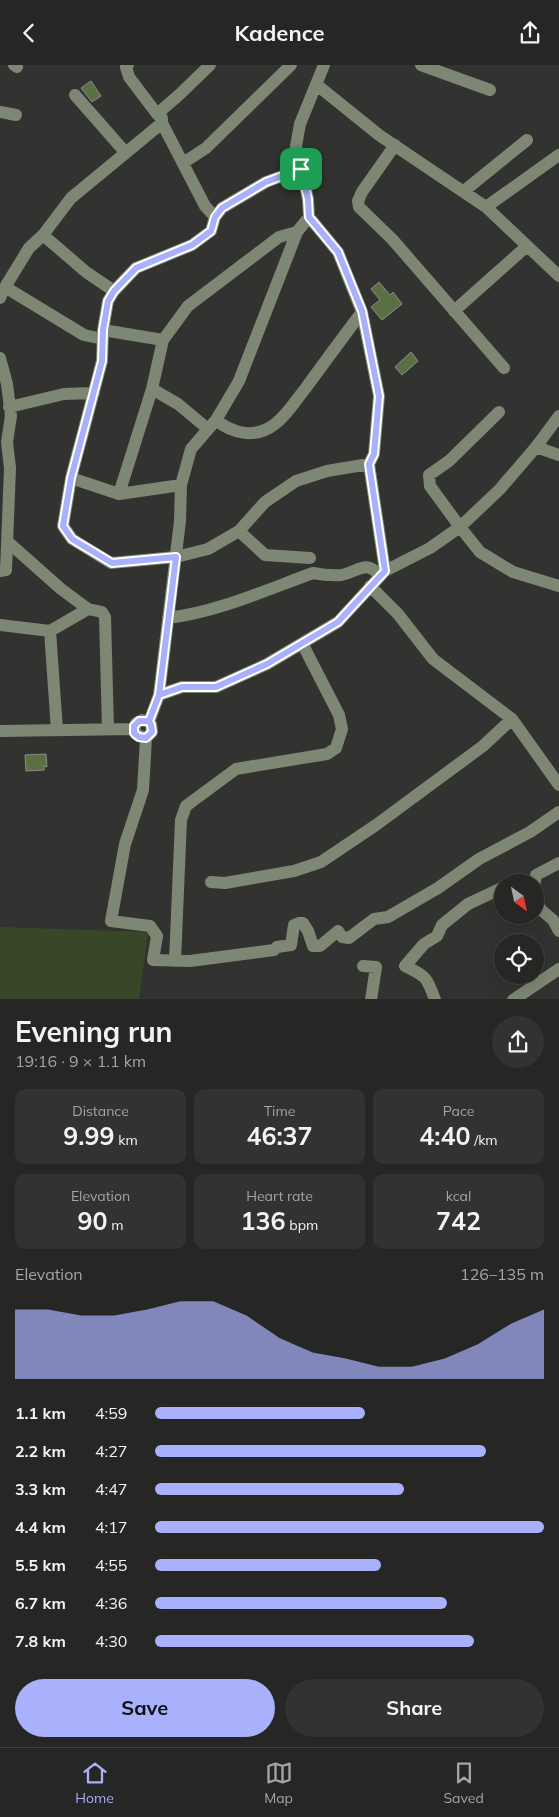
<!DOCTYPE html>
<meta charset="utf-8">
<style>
:root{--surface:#262624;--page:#323231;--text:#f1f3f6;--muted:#a4a5a6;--line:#424341;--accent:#a9b0fc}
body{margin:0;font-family:Mulish,sans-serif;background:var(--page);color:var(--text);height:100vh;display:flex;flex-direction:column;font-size:19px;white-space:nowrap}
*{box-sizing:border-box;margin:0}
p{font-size:16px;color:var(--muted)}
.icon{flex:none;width:28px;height:28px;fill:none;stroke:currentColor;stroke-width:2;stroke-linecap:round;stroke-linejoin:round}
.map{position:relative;height:934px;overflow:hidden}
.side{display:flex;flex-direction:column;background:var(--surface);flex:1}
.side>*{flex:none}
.needle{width:32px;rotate:147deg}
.fabs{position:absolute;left:494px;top:809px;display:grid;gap:10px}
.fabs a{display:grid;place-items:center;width:50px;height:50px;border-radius:50%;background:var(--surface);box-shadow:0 5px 20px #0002,0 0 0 1px var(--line);font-size:25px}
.pin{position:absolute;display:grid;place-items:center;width:42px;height:42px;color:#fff;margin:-21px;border-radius:10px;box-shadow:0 2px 8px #0006}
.round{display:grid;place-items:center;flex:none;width:52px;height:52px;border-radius:26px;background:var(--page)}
.summary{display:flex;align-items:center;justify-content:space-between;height:85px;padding:0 15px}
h1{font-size:28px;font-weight:700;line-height:38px}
.metrics{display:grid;grid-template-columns:repeat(3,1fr);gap:8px;height:85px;padding:5px 15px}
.metrics div{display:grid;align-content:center;border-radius:10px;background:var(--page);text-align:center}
.metrics b{font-size:25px;font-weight:700}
.metrics small{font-size:14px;font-weight:400}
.metrics p{font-size:14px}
.chart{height:140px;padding:10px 15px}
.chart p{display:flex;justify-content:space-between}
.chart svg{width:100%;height:90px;margin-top:5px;fill:var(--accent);opacity:.7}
.button{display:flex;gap:10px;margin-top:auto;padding:10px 15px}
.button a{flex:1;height:58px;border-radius:30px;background:var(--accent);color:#111;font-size:20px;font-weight:700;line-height:58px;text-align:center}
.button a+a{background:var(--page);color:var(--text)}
ul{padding:0 15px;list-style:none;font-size:16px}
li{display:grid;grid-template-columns:80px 60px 1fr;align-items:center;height:38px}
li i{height:12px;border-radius:6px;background:var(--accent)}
header{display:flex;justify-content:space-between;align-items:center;height:65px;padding:0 15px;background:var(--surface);font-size:22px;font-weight:700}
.tab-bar{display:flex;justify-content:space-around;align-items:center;height:70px;border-top:1px solid var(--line);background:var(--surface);font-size:14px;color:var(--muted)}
.tab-bar a{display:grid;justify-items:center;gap:2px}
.tab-bar .current{color:var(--accent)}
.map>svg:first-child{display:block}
.green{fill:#394729}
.building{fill:#5b6f45;stroke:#8d8e8b}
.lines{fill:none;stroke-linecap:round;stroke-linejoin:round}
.minor{stroke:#7e8774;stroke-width:12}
.route-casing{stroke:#fff;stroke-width:10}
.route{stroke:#a9b0fc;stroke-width:6}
</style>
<header><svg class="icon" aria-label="back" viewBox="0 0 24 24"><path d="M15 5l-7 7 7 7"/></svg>Kadence<svg class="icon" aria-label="share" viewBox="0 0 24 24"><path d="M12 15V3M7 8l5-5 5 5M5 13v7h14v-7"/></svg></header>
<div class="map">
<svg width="559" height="935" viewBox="0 0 559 935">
<rect width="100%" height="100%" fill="#323330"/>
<path class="green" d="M 0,862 L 148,867 L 139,934 L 0,935 Z"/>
<path class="building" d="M 91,16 L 101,31 L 92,37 L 81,23 Z
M 379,217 L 390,230 L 393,227 L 402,239 L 382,255 L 371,242 L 380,235 L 371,224 Z
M 411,287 L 418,296 L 402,310 L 395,302 Z
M 46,689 L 47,702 L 44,701 L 44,705 L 26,706 L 25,690 Z"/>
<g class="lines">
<path class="minor" d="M 14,0 L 17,2
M 128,0 L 126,2 L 129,12 L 157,49
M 421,0 L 490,25
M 317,20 L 379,70 L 486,142 L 559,211
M 75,30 L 125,87
M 0,47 L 16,50
M 162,58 L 205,141 L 215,152
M 395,80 L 362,127 L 358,136 L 359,142 L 392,174 L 504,303
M 183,98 L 206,83 L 291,0
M 301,104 L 266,117 L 222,143 L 215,152 L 211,166 L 192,180 L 136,203 L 114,226 L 108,236 L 103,265 L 102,296 L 71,413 L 63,461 L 72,474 L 111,498 L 176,492 L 208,484 L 239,466 L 265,437 L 296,416 L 327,406 L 369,399
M 464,126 L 527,75
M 486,142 L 559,90
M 309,152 L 338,187 L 362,247 L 379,331 L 374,389 L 369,399 L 385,506
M 43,170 L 86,207 L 114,226
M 5,222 L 84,270 L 103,274
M 0,233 L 5,222 L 29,183 L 43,170 L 71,133 L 162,58 L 162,53 L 157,49 L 179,30 L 210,0
M 454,246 L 527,181
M 103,265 L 163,275
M 0,293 L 7,319 L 11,351 L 7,377 L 10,403 L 6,505 L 0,506
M 152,324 L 178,339 L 208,364
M 9,342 L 64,329 L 94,328
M 499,347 L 449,396 L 429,410 L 430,421 L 460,462 L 480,487 L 513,507 L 559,521
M 216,355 C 233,369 256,374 275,359 C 287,350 296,335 305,324 C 324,298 343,272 362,247
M 536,382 L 559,390
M 71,413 L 119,429 L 181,420
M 119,429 L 152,324 L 163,275 L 188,241 L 279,172 L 297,167
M 239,466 L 265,490 L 310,493
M 8,477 L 61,524 L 88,544
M 168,553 C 218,547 266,525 313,508 C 323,510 331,511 341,510 C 359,507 364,494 380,510
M 0,560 L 50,566 L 88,544 L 102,547 L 105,552 L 108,664
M 50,566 L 57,665
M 159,630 L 180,456 L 181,420 L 191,384 L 216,355 L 239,316 L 297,167 L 309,152 L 308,134 L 296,81 L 300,59 L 324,0
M 512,654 L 559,720
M 149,657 L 142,655 L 136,658 L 134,664 L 137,670 L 146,673 L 152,667 L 151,659 L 149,657 L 159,630 L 182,622 L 216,622 L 267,599 L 338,557 L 385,506 L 430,483 L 460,462 L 500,424 L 536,382 L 559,351
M 0,666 L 134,664
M 146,673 L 143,725 L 125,779 L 111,856 L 150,861 L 157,871 L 153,895 L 190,896 L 274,885 L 277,882 L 291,880 L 294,860 L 299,858 L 303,858 L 308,866 L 313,881 L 320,881 L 338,866 L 342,872 L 349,873 L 374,854 L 388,852 L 438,823 L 479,794 L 530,767 L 559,747
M 211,817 L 225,818 L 294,806 L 321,797 L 376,760 L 483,681 L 512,654 L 433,594 L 398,549 L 370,521
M 533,818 L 535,816 L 536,810 L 559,798
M 535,829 L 540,844 L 553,855 L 559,866
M 175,896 L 181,755 L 186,741 L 236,704 L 327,689 L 336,683 L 342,664 L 339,650 L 302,578
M 363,901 L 376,902 L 371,935
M 435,935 C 427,912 426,911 405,901 L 424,879 L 437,871 L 442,860 L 468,839 L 502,823
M 513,935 L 559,904"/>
</g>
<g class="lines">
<defs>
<path id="route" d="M 301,104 L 266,117 L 222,143 L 215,152 L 211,166 L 192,180 L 136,203 L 114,226 L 108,236 L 103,265 L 102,296 L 71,413 L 63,461 L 72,474 L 112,498 L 176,492 L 159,630 L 149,656 L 151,660 L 152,667 L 146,673 L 139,672 L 134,668 L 134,661 L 139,656 L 149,656 L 159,630 L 182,622 L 216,622 L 267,599 L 338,557 L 385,506 L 369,399 L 374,389 L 379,331 L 362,246 L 338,187 L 309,152 L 308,134 L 301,104"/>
</defs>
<use href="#route" class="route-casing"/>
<use href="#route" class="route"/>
</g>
</svg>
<div class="fabs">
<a><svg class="needle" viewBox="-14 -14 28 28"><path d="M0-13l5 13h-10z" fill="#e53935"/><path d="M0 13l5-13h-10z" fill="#a4a5a6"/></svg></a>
<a><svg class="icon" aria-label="locate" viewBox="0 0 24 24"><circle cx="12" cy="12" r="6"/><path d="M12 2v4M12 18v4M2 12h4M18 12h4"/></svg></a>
</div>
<div class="pin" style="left:301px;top:104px;background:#1e9e55"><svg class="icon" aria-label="arrive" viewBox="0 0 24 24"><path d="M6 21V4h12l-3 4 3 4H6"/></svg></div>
</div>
<section class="side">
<div class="summary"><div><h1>Evening run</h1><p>19:16 · 9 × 1.1 km</p></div><a class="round"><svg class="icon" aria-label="share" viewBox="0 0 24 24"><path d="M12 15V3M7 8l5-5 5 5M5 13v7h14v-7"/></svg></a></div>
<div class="metrics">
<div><p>Distance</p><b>9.99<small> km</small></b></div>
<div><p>Time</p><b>46:37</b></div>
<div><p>Pace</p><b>4:40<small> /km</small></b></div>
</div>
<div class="metrics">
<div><p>Elevation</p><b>90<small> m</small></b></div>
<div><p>Heart rate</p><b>136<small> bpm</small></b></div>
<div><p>kcal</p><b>742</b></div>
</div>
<div class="chart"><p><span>Elevation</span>126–135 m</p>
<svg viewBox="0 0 160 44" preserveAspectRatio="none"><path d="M0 44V10L10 10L20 13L30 13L40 10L50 6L60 6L70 13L80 24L90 31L100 34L110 38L120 38L130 34L140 27L150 17L160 10V44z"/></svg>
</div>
<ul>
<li><b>1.1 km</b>4:59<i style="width:54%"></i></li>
<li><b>2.2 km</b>4:27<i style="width:85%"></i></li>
<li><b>3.3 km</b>4:47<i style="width:64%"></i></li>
<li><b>4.4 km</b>4:17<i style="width:100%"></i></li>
<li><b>5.5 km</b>4:55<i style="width:58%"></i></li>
<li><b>6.7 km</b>4:36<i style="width:75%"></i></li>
<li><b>7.8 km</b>4:30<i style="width:82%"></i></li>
</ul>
<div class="button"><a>Save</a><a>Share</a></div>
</section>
<nav class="tab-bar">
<a class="current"><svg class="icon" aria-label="home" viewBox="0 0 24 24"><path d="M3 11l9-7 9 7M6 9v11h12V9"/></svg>Home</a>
<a><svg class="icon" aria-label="map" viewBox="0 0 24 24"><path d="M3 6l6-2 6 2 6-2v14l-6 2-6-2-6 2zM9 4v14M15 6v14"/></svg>Map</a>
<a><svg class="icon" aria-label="saved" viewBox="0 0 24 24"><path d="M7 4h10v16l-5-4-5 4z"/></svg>Saved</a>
</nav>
